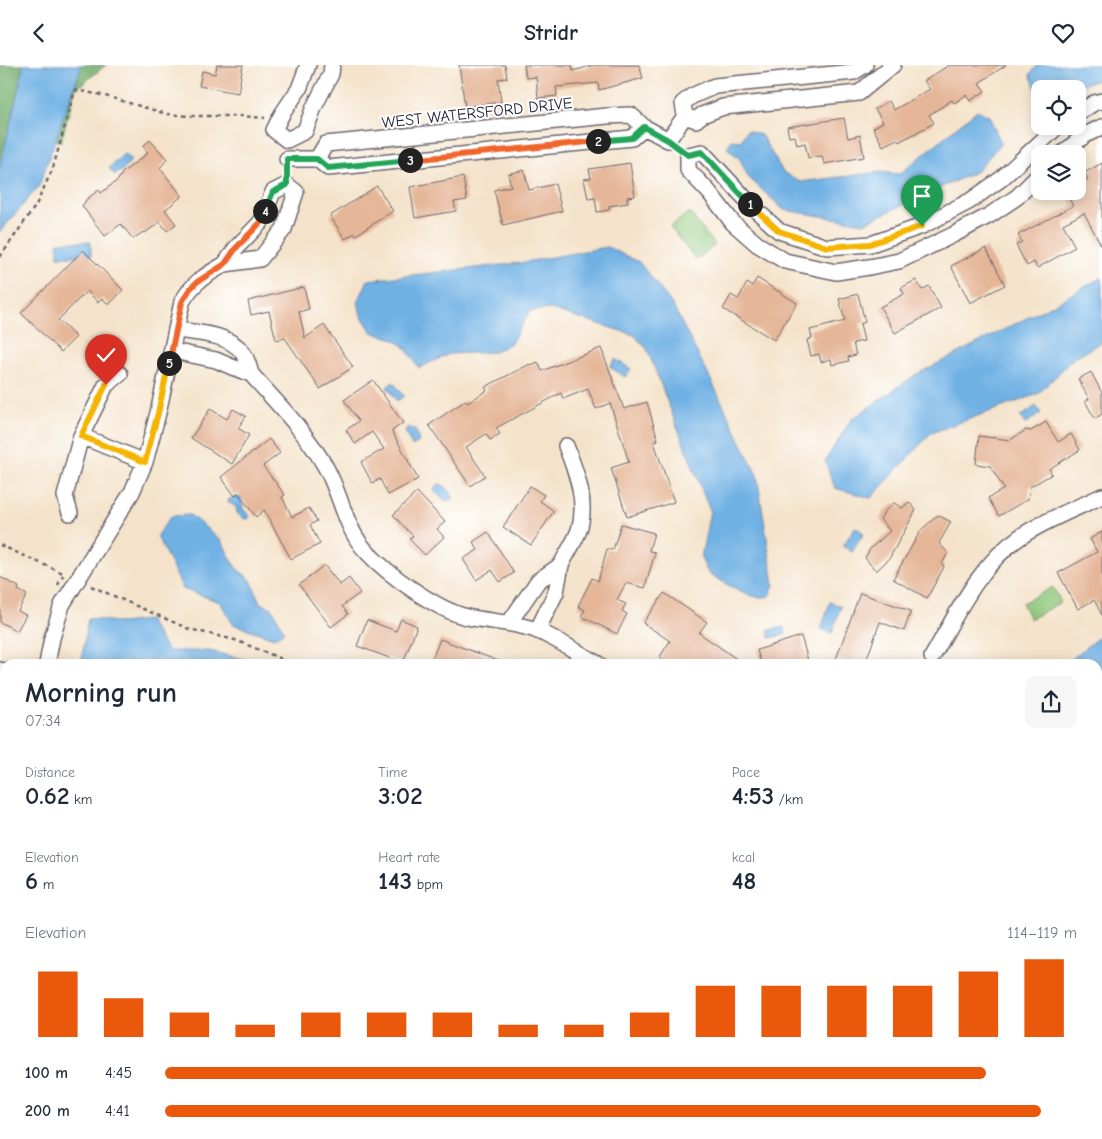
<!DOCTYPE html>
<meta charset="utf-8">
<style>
:root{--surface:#fff;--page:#f6f6f7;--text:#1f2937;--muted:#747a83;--accent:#ea580c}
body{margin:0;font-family:"Comic Neue",sans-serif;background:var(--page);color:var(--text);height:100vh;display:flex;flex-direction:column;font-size:19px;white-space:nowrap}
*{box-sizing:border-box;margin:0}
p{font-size:16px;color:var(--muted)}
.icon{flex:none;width:28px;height:28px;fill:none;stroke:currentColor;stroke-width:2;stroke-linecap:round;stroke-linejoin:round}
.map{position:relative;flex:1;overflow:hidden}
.panel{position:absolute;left:0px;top:594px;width:1102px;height:481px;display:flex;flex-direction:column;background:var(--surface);border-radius:15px 15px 0 0;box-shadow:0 2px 12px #0003}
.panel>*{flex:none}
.buttons{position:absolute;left:1031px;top:15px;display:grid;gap:10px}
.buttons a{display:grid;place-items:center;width:55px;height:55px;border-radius:10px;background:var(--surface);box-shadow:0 2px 12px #0003;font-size:25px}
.pin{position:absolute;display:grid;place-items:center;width:42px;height:42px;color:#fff;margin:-51px -21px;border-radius:50% 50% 50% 0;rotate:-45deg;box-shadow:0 0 5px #0007}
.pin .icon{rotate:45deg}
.km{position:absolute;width:25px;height:25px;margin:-12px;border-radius:50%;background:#222;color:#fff;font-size:14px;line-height:25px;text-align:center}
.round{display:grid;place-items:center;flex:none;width:52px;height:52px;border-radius:10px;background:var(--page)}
.headline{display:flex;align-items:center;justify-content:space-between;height:85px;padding:0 25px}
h1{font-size:28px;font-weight:600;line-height:38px}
.figures{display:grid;grid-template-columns:repeat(3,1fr);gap:8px;height:85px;padding:5px 25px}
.figures div{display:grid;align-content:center}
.figures b{font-size:25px;font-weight:600}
.figures small{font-size:14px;font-weight:400}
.figures p{font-size:14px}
.chart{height:140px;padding:10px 25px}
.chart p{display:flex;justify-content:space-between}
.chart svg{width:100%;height:90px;margin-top:5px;stroke:var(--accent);stroke-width:6}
ul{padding:0 25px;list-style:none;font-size:16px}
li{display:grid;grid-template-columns:80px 60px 1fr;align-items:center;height:38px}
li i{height:12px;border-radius:6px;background:var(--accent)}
header{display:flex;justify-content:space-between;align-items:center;height:65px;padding:0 25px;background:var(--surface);font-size:22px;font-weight:600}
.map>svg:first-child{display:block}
.green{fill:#8cc477;stroke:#577359}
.forest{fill:#71aa68;stroke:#4a6652}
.water{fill:#70b1e4;stroke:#496a90}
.building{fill:#e5b697}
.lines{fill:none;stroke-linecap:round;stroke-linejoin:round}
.street-casing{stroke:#6c666d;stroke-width:18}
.path{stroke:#6c666d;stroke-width:2.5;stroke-dasharray:4 4;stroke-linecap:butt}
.street{stroke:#fff;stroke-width:15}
.split-1-casing{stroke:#fff;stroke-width:10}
.split-2-casing{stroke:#fff;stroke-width:10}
.split-3-casing{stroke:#fff;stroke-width:10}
.split-4-casing{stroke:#fff;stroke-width:10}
.split-5-casing{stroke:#fff;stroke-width:10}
.split-6-casing{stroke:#fff;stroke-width:10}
.split-1{stroke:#f5b400;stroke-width:6}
.split-2{stroke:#22a559;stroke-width:6}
.split-3{stroke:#f0652b;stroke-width:6}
.split-4{stroke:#22a559;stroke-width:6}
.split-5{stroke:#f0652b;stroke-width:6}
.split-6{stroke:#f5b400;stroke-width:6}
.labels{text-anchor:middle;stroke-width:4;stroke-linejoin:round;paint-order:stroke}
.street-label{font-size:16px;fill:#22223b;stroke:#fff}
</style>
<header><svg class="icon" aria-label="back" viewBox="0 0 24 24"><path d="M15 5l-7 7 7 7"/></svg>Stridr<svg class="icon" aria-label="heart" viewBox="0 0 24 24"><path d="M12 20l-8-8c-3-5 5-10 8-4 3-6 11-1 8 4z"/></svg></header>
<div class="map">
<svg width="1102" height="1074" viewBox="0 0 1102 1074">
<rect width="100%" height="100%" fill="#fff"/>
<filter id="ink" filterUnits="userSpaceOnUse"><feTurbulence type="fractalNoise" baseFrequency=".02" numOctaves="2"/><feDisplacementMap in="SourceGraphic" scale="10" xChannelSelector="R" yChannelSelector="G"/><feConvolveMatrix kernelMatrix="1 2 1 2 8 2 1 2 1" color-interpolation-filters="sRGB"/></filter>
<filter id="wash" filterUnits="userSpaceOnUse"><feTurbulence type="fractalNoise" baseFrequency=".0096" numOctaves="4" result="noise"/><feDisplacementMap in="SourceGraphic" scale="20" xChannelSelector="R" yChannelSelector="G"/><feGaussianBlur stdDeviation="1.12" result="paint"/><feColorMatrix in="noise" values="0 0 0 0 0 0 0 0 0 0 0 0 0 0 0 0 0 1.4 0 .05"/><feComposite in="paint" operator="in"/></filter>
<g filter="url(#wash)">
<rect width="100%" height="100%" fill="#f4e3ca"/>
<path class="green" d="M 689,147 L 715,180 L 696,195 L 670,162 Z
M 1053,522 L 1061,537 L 1030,554 L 1022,538 Z"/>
<path class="forest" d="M 0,0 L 23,0 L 21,13 L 0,101 Z
M 82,0 L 106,0 L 75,25 L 61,77 L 55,75 Z"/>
<path class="water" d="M 23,0 L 82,0 L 39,121 L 0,167 L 0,101 L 21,13 Z
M 1038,0 L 1102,0 L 1102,14 L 1080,20 L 1074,24 L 1040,24 L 1039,32 L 1030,9 Z
M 977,45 L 989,51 L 1001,78 L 977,106 L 864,158 L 784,145 L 748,112 L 740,94 L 727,83 L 731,75 L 741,76 L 747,65 L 761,70 L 783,107 L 800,117 L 881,107 L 900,109 Z
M 125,88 L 131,95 L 124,104 L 115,110 L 109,103 Z
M 58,177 L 91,177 L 91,191 L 58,191 Z
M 607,182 L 639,197 L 672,239 L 714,321 L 757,410 L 774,519 L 770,531 L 762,532 L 752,531 L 730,521 L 708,508 L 701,493 L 710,446 L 647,284 L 634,270 L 551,244 L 530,246 L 511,278 L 495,287 L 449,289 L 419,303 L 404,281 L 393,274 L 372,267 L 361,250 L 358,237 L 368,215 L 520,198 Z
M 1102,212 L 1102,277 L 1075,292 L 1038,329 L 931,368 L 871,433 L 835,423 L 825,396 L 851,355 L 915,310 L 1058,237 Z
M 615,294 L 631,304 L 625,312 L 610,302 Z
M 393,317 L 404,331 L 397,336 L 387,322 Z
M 1036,341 L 1041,348 L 1025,359 L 1020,352 Z
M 408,362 L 416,366 L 419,377 L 412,381 C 410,377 406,369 405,365 Z
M 441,419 C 448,423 451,427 453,434 L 446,436 L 435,427 L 434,424 L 437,420 Z
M 237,432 L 241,433 L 243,444 L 250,451 L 248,454 L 245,454 L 237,448 L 236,442 L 228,437 L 229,434 Z
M 190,450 L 221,475 L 236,503 L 251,515 L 260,538 L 272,543 L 284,566 L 274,573 L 233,559 L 220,537 L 183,524 L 157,471 L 171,451 Z
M 855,462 L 864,468 L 852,487 L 843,481 Z
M 830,537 L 841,541 L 832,568 L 821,564 Z
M 88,553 L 122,558 L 148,555 L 168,586 L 209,586 L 265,599 L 81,599 Z
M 784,562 L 786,569 L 770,573 L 768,565 Z
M 1102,569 L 1102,920 L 1098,919 L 1098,599 L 1066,599 Z
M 0,734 L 5,735 L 5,789 L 0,791 Z"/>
<g id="blocks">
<path class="building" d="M 217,0 L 243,0 L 238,28 L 199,21 L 202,6 L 215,9 Z
M 459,0 L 505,0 L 507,13 L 498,14 L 501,37 L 465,42 Z
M 524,0 L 572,0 L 573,6 L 594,0 L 639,0 L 643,13 L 599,25 L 598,18 L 556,22 L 557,31 L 538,33 L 536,12 L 526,13 Z
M 949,0 L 1006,0 L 979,18 L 985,26 L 970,36 L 966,30 L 954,38 L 952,35 L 929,50 L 934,58 L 899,77 L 897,74 L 883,81 L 873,63 L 883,57 L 875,44 L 889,36 L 894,45 L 930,24 L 924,16 Z
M 844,53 L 848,73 L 860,70 L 864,92 L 824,99 L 822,91 L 808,93 L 805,78 L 797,80 L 795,71 L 789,72 L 787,62 Z
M 150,75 L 167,94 L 160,103 L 182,131 L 165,145 L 176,159 L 167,166 L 160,157 L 145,168 L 143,167 L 133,174 L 121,159 L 105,171 L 82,141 L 87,134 L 99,125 L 101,128 L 118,115 L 123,107 L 148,88 L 143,81 Z
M 630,98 L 635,131 L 627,132 L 628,138 L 609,141 L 609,145 L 597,147 L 595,133 L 588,134 L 584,114 L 591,113 L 589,104 Z
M 1102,98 L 1102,182 L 1084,148 L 1063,159 L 1075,182 L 1037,203 L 1034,197 L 1027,201 L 1016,180 L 1022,177 L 1018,170 L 1073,141 L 1065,126 L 1078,126 L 1078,120 L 1088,114 L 1084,108 Z
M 524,105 L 529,125 L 555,119 L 562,146 L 503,160 L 494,125 L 511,121 L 508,109 Z
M 463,112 L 467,135 L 454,137 L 456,146 L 415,153 L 410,122 Z
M 377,121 L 393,146 L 356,170 L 355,168 L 345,174 L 330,151 Z
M 986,183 L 1005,220 L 970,238 L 951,201 Z
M 83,185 L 123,225 L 109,240 L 102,233 L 98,237 L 87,226 L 58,255 L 76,272 L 61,287 L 21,248 Z
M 757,213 L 797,238 L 774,275 L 723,244 L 731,230 L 738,234 L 747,218 L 752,221 Z
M 916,215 L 922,225 L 929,221 L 941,243 L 895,268 L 880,242 L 904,229 L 901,223 Z
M 304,222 L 309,244 L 299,247 L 305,273 L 324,260 L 353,302 L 320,324 L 285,273 L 276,275 L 269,246 L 251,250 L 248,236 Z
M 858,229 L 865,257 L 860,259 L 864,276 L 853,278 L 856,290 L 848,292 L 849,296 L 832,300 L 831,294 L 821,297 L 819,289 L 811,291 L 807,275 L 812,273 L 810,265 L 845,256 L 839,234 Z
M 601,283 L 624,344 L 647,337 L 658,375 L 654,377 L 674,437 L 627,452 L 611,403 L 629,397 L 610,338 L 596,344 L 588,324 L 563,334 L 561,328 L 496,363 L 500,369 L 490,375 L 486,369 L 466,382 L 485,411 L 470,421 L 429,360 L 466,335 L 468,338 L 487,325 L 485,322 L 530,299 L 531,300 L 538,297 L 542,306 Z
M 1091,307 L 1102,328 L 1102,349 L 1095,354 L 1085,336 L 1089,334 L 1078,314 Z
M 373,315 L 403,358 L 392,366 L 418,414 L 388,430 L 380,414 L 372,418 L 361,397 L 384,384 L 372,367 L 355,379 L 346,365 L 359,356 L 344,335 Z
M 210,344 L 227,354 L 233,344 L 246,351 L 238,363 L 249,370 L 232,399 L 191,373 Z
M 1046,357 L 1058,377 L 1071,369 L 1080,385 L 1049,404 L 1052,409 L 1030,422 L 1028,434 L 999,451 L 988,433 L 1004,424 L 990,401 L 976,399 L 979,371 L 1010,375 L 1026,365 L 1031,366 Z
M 269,374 L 280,388 L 263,401 L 285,430 L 282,432 L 292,452 L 309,443 L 317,456 L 310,460 L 320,479 L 291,494 L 264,445 L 256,452 L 238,428 L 235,431 L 221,412 Z
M 530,421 L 544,430 L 540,436 L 554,446 L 531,480 L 503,462 Z
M 417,427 L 445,457 L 437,464 L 444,472 L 425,490 L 409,474 L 413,471 L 393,450 Z
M 909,437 L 916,445 L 889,494 L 876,506 L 865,493 L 870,484 L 890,466 L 880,454 L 884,447 L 894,438 L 902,443 Z
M 938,450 L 951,457 L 939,478 L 948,488 L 942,499 L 944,502 L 927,533 L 893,514 L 921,465 Z
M 621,459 L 654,468 L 649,486 L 655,487 L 645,523 L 626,518 L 617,535 L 626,539 L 622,546 L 627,549 L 617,569 L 581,551 L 585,545 L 578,541 L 592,513 L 598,516 L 607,484 L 613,485 Z
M 488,467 L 514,508 L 500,517 L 492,505 L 476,515 L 463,494 L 478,485 L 473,477 Z
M 1102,467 L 1102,550 L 1094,535 L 1078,544 L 1058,508 L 1097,487 L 1090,474 Z
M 324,500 L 340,520 L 349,513 L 360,528 L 342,541 L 348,549 L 331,562 L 299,520 Z
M 0,512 L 19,522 L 18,525 L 27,530 L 18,546 L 26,550 L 17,566 L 0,557 Z
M 664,528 L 707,557 L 699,568 L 744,599 L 669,599 L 659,593 L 670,576 L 643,558 Z
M 860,528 L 911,546 L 904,566 L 880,557 L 865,599 L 849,599 L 836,594 Z
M 401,554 L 417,561 L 403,598 L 357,581 L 367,555 L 396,566 Z
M 801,571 L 809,599 L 761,599 L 757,585 Z
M 440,574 L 504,598 L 503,599 L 430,599 Z"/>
</g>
</g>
<g filter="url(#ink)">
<use href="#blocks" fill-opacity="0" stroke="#6c666d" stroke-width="1"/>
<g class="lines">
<defs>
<path id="street" d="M 1078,48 L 1094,38 L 1102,36
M 685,51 L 696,55 L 702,50 L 723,42 L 859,28 L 893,0
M 287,75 L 305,66 L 314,42 L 331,9 L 332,0
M 287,75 L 274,65 L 282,49 L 299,24 L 308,0
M 1062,89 L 1085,70 L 1102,62
M 688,90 L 702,87 L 755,144 L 779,166 L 827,182 L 871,179 L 922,161 L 970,136 L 1001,114 L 1058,61
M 688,90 L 688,105 L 709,127 L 733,158 L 757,179 L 785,196 L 836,207 L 869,202 L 899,196 L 953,170 L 990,150 L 1017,132 L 1040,109
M 287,94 L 317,94 L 328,103 L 632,73 L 644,62
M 317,94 L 326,79 L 607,51 L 631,50 L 644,62 L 668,75 L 685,51 L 683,38 L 692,31 L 715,21 L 854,7 L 865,0
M 287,120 L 296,127 L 284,164 L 260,194 L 225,199 L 236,183 L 261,157 L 273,127 Z
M 173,286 L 216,295 L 232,302 L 251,309 C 249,302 247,292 242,287 C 229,269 198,268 177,265
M 251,309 C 277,338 305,366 325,401 C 341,428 344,462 366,486 C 387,509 437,545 467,552 C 490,557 516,557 538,566 C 559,575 578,588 598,599
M 81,371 L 145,397
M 70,448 L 65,431 L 81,371 L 106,320 L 120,309
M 561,500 C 566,489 575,477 579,465 C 588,437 576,407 566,381
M 509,558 L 538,516 L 561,500 L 556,527 L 537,566
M 932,592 C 957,549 978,501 1020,472 C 1045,455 1075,444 1102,431
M 47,599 L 52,573 L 62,540 L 132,427 L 145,397 L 158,348 L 182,237 C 194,216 205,211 225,199
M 0,605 L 5,606
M 0,824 L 5,823
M 0,948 L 5,948
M 1098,1058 L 1102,1061
M 220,1070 L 223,1074"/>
</defs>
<use href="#street" class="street-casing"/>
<path class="path" d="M 0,192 L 36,140 L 53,103 L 75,25 L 102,30 L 167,49 L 188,51 L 240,51 L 265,53
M 0,480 L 65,509
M 58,520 L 63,510
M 91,521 L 189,564 L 235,575 L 294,599
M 1098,938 L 1102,940
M 169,1074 L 174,1070"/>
<use href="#street" class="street"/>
</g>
</g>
<g class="lines" filter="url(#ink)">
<defs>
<path id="split-1" d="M 750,139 L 779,166 L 827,182 L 870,179 L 922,161"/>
<path id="split-2" d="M 598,76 L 632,73 L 644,62 L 668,75 L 688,90 L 702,87 L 750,139"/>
<path id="split-3" d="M 410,95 L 598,76"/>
<path id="split-4" d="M 265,146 L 273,127 L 287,120 L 287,94 L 317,94 L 328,103 L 410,95"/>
<path id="split-5" d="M 169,298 L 182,237 L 190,224 L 197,217 L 225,199 L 236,183 L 261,157 L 265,146"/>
<path id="split-6" d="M 106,320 L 81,371 L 145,397 L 158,348 L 169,298"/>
</defs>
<use href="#split-1" class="split-1-casing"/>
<use href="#split-2" class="split-2-casing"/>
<use href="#split-3" class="split-3-casing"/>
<use href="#split-4" class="split-4-casing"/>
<use href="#split-5" class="split-5-casing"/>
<use href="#split-6" class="split-6-casing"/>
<use href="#split-1" class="split-1"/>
<use href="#split-2" class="split-2"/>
<use href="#split-3" class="split-3"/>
<use href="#split-4" class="split-4"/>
<use href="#split-5" class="split-5"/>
<use href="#split-6" class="split-6"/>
</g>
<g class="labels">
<g class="street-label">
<text transform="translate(477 47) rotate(-6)" y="6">WEST WATERSFORD DRIVE</text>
</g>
</g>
</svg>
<div class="buttons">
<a><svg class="icon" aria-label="locate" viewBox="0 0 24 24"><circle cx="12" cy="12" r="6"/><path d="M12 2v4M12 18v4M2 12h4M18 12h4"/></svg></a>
<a><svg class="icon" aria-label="layers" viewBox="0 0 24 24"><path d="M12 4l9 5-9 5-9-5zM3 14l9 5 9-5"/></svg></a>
</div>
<div class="pin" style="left:922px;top:161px;background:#1e9e55"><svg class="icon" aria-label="arrive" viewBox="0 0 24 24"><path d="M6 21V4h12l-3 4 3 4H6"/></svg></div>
<div class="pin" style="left:106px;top:320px;background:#d93025"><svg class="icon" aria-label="check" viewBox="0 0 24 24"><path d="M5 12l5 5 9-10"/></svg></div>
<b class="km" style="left:750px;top:139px">1</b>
<b class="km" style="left:598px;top:76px">2</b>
<b class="km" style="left:410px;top:95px">3</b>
<b class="km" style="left:265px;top:146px">4</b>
<b class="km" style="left:169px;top:298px">5</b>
<section class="panel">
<div class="headline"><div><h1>Morning run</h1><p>07:34</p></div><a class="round"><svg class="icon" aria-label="share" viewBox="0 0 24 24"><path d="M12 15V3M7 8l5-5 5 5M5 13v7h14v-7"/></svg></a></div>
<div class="figures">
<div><p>Distance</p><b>0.62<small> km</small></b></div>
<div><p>Time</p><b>3:02</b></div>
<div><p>Pace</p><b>4:53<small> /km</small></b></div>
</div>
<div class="figures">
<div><p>Elevation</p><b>6<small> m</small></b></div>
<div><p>Heart rate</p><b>143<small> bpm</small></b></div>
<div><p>kcal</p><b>48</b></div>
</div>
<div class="chart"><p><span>Elevation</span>114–119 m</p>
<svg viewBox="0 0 160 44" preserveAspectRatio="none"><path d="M5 44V12M15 44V25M25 44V32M35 44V38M45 44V32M55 44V32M65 44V32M75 44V38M85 44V38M95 44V32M105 44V19M115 44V19M125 44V19M135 44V19M145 44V12M155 44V6"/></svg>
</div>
<ul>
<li><b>100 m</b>4:45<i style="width:90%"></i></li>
<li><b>200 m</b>4:41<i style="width:96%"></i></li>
</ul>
</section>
</div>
